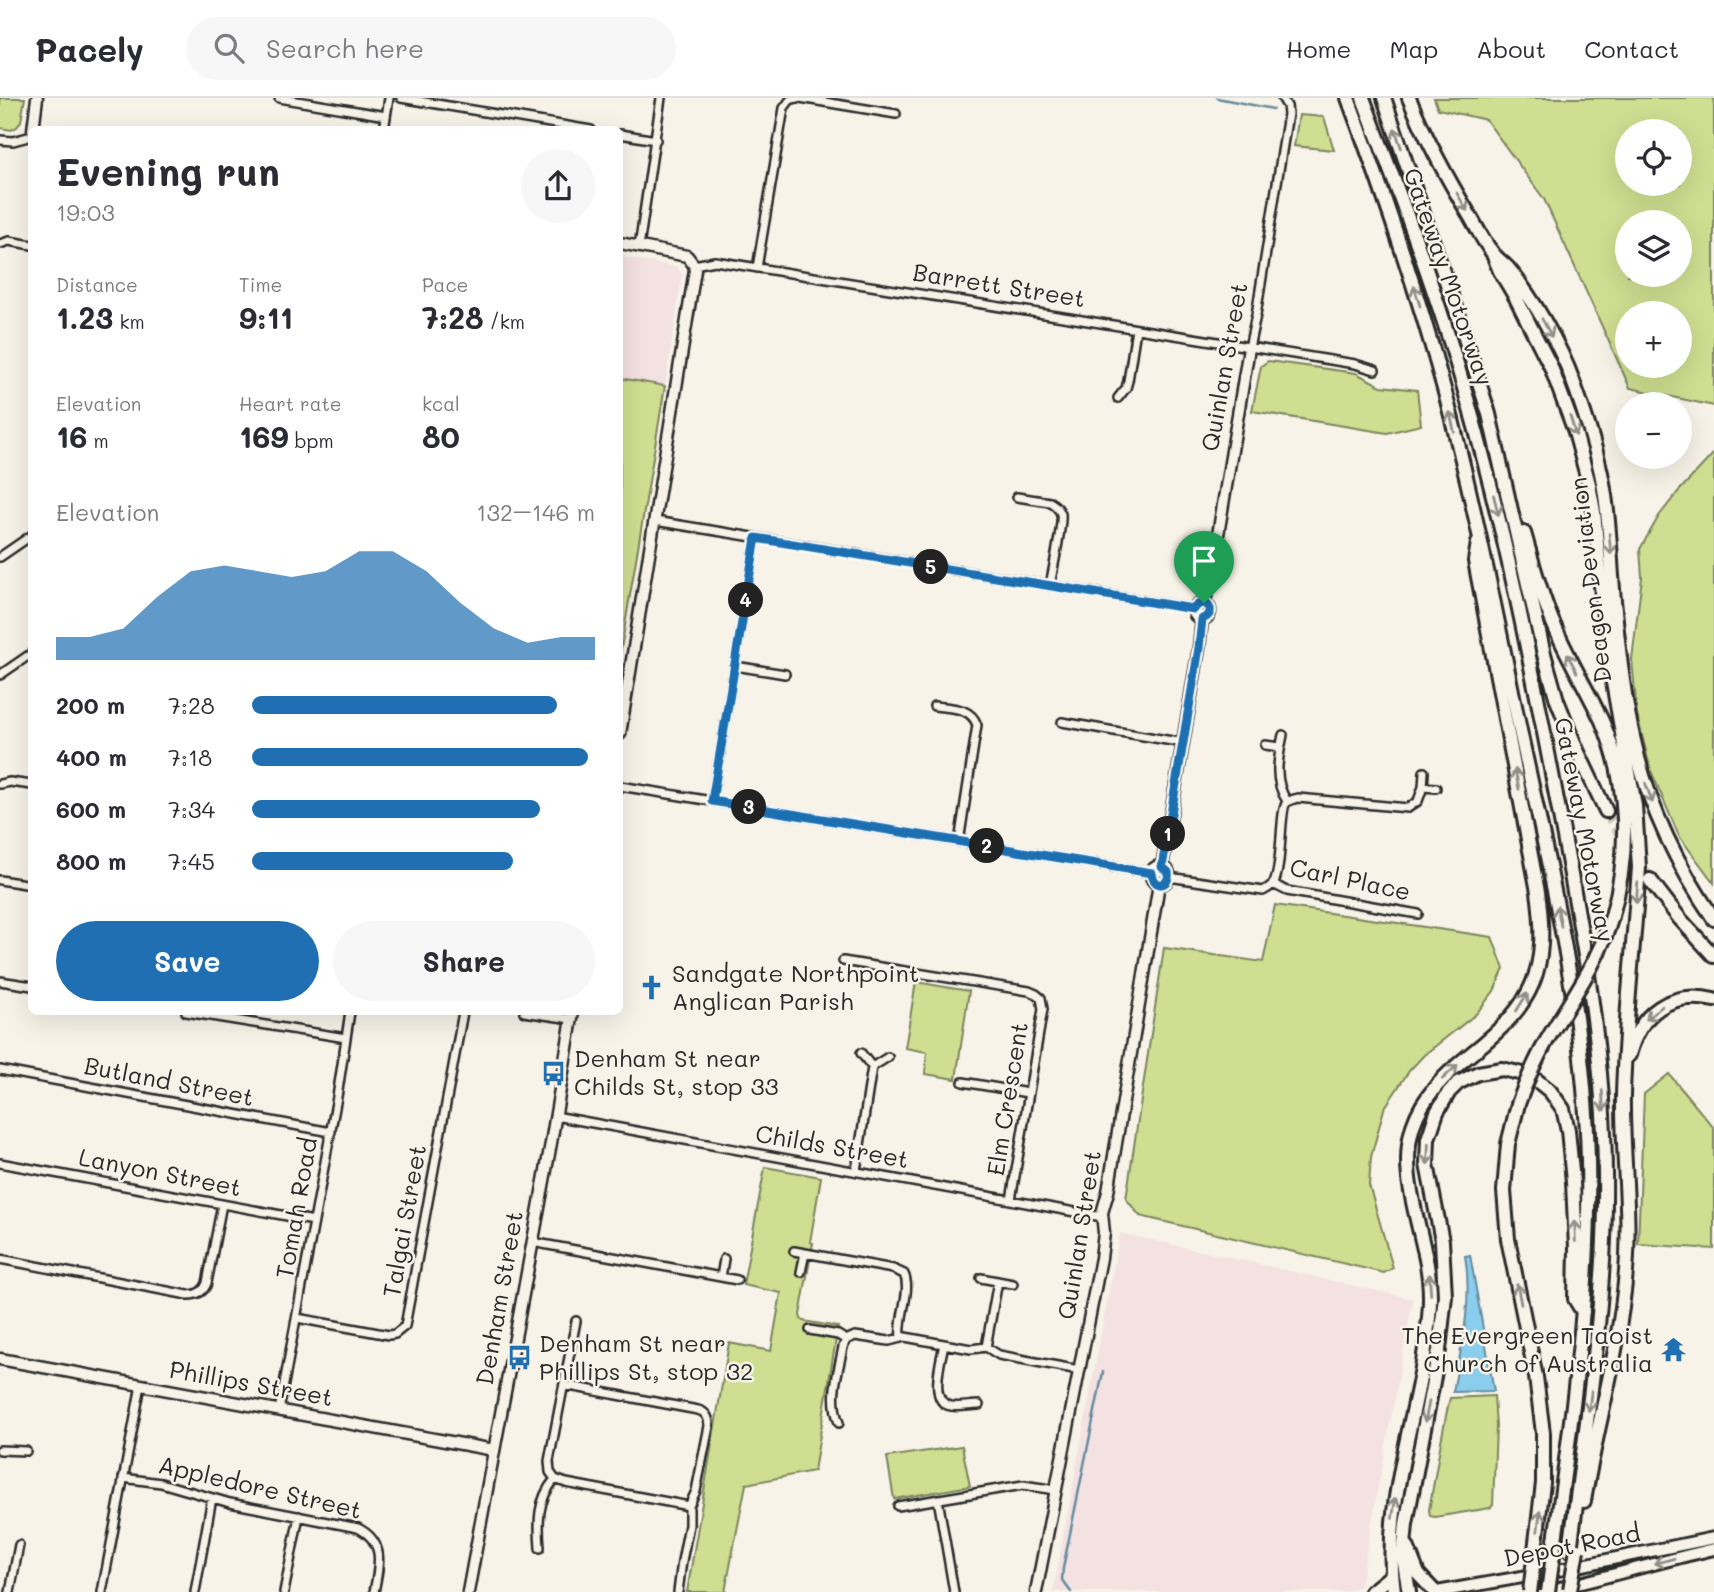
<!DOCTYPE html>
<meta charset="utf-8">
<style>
:root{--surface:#fff;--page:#f7f7f7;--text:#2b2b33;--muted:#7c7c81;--line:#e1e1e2;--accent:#1f6fb2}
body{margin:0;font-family:Mali,sans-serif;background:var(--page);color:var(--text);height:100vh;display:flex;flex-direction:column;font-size:26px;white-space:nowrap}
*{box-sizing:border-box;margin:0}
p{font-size:23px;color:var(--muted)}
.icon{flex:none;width:38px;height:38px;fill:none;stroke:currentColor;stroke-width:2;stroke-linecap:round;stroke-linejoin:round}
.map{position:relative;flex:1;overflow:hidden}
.details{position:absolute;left:28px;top:28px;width:595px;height:889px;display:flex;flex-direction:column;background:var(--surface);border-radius:10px;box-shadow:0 7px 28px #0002}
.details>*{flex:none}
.tools{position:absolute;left:1615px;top:21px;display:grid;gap:14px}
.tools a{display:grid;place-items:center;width:77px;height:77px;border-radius:50%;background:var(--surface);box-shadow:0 7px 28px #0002;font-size:35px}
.pin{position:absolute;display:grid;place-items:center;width:60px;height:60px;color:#fff;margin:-72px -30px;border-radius:50% 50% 50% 0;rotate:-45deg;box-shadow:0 0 7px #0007}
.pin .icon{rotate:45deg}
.km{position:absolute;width:35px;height:35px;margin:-18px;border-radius:50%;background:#222;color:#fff;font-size:19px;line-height:35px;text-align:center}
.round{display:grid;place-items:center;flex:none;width:74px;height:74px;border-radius:37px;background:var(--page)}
.headline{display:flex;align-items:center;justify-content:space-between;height:119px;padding:0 28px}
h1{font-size:38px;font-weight:800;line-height:52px}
.figures{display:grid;grid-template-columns:repeat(3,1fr);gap:10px;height:119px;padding:7px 28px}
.figures div{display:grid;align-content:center}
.figures b{font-size:30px;font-weight:800}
.figures small{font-size:19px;font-weight:400}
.figures p{font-size:19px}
.chart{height:196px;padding:14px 28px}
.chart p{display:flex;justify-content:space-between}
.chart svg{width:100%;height:126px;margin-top:7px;fill:var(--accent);opacity:.7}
.cta{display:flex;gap:14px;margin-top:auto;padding:14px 28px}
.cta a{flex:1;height:80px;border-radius:42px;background:var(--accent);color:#fff;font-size:28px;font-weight:800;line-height:80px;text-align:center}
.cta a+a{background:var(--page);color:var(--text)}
ul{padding:0 28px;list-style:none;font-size:23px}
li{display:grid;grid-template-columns:112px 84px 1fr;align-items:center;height:52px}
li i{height:18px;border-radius:9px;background:var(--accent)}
header{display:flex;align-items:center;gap:42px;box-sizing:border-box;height:98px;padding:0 35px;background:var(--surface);border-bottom:2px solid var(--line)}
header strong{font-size:33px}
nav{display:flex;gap:38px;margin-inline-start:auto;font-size:24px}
.search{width:490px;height:63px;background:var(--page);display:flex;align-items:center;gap:18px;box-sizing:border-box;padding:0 24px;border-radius:38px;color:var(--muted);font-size:26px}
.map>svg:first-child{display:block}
.built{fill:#f4e1e2}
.green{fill:#cfde91;stroke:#7d845e;stroke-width:2;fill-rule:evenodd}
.water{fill:#8bcdec;stroke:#658c9f;stroke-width:2}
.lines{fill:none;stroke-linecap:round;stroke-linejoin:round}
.stream{stroke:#658c9f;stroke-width:2.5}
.highway-tunnel{stroke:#cecbc2;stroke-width:12;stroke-dasharray:12 6;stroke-linecap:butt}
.street-casing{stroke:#2b2b2b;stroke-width:12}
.secondary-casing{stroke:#2b2b2b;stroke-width:15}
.primary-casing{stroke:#2b2b2b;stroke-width:16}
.highway-casing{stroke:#2b2b2b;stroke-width:18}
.street{stroke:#f7f3e8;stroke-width:7}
.secondary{stroke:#f7f3e8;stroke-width:10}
.primary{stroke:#f7f3e8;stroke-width:10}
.highway{stroke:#f7f3e8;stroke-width:12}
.highway-bridge-casing{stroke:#2b2b2b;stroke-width:18;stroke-linecap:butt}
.highway-bridge{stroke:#f7f3e8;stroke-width:12}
.oneway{stroke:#918f8a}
.route-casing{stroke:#fff;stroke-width:14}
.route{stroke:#1f6fb2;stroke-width:9}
.labels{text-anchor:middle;stroke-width:5;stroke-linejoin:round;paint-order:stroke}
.street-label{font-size:24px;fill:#2b2b2b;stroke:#f7f3e8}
.poi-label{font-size:24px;fill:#2b2b2b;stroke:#f7f3e8;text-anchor:start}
</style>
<header>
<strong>Pacely</strong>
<div class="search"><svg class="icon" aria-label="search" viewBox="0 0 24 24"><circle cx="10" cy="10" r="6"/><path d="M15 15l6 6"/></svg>Search here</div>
<nav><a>Home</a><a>Map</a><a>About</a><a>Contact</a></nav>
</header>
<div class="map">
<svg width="1714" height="1494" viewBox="0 0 1714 1494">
<rect width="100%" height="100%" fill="#f7f3e8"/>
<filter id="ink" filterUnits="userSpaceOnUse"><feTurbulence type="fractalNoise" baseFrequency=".0143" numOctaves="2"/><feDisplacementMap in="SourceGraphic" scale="14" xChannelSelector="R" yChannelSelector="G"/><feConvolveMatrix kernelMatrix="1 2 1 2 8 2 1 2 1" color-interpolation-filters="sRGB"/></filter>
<g filter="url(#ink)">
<path class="built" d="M 620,159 L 677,169 L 682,178 L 665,288 L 620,280 Z
M 1120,1135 L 1413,1201 L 1360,1488 L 1344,1494 L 1053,1494 Z"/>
<path class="green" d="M 0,0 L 25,0 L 21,23 L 17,29 L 11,32 L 0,30 Z
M 1434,0 L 1714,0 L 1714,308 L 1630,290 L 1544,101 L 1486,22 L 1438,11 ZM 1680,33 L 1680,86 L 1628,86 L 1628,33 ZM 1680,124 L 1680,177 L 1628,177 L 1628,124 ZM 1628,215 L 1680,215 L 1680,268 L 1628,268 Z
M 1299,17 L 1324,19 L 1334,52 L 1294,48 Z
M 1268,263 L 1356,275 L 1381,288 L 1417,292 L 1421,327 L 1387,335 L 1252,313 L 1261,268 Z
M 620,280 L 665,288 L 620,557 Z
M 1714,355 L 1714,785 L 1679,738 L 1651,673 L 1637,617 L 1632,561 L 1642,479 L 1640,451 L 1659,418 L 1678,394 Z
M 1275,807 L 1492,839 L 1504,871 L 1494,893 L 1476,916 L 1424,957 L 1409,973 L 1384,1011 L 1371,1059 L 1369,1087 L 1393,1170 L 1384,1175 L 1140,1118 L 1126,1101 L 1164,850 L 1263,864 Z
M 916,884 L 969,893 L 956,981 L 925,976 L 927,954 L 905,950 Z
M 1669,976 L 1714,1030 L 1714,1151 L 1638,1146 L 1644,996 Z
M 765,1069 L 821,1079 L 810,1144 L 813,1145 L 800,1217 L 801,1221 L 804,1223 L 838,1229 L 814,1373 L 746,1386 L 725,1494 L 687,1494 L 729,1245 L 771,1253 L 781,1195 L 743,1187 Z
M 1494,1298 L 1496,1328 L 1493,1407 L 1490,1410 L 1435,1419 L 1430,1418 L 1429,1412 C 1436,1375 1441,1337 1450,1300 Z
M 962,1348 L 970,1388 L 894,1401 L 887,1359 Z"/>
<path class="water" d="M 1470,1157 L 1494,1293 L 1453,1294 C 1461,1250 1473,1203 1465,1158 Z"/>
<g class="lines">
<path class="stream" d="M 1217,0 L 1273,11
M 1071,1494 L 1062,1482 L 1063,1470 L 1103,1274"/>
<path class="highway-tunnel" d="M 1606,713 L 1650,782"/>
<defs>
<path id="street" d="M 279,0 L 386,18
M 401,0 L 591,32
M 800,0 L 896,16
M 384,32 L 389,0
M 620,36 L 656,42
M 0,42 L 13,43 L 32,38
M 0,146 L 9,143 L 32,147
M 639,149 L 661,0
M 694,167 L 715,163 L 1355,266 L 1375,272
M 757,170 L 784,10 L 790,2 L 797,0
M 1249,250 L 1256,217 L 1288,16 L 1287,8 L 1282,0
M 1118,300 L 1126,290 L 1128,283 L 1136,231
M 1017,399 L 1050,404 C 1055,407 1059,410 1061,416 C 1063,426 1052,475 1050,488
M 655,423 L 1194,511
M 0,459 L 32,437
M 735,568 L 785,576
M 0,577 L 32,555
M 934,608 C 951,610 971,609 977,627 L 959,744
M 1062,624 L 1184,645
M 1283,637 C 1278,661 1273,682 1287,703
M 1265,647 L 1280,649
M 0,686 L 10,684 L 32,687
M 620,688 L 1152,775
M 1423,689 L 1436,690
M 712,703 L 756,440
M 1169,779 L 1263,793 C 1267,791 1270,789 1273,786 C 1283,773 1279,710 1287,704 C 1288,703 1297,700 1298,700 L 1408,710 L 1418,703 L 1423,689 L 1424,674
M 0,782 L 32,787
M 1273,786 L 1287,793 L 1418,816
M 843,863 L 1029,893 L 1036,896 L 1041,900 L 1043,911 L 1011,1102
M 0,883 L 32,888
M 186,914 L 346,940
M 524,914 L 571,921
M 861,955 L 872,969 L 888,959
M 0,972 L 331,1034
M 963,984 L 1028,995
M 555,1018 L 1102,1119
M 0,1065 L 314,1123
M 856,1073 L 872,969
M 532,1144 L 721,1179
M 794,1153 L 805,1155 L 801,1174
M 805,1155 L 893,1171 L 904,1176 C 912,1193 898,1219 901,1240
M 0,1161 L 188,1197 C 197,1197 204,1194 207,1185 L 222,1106
M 724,1161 L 721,1179 L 737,1182
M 981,1180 L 1013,1186
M 297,1220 L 389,1237 L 395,1236 L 405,1228 L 463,914
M 810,1232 L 838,1237 L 846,1242
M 846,1242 L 855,1238 L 889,1243 L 905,1239 L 971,1251 L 986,1249 L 999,1257 L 1079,1272
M 944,1246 C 941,1262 928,1305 951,1308 C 959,1310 970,1307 979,1307
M 986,1249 L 998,1183
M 564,1287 L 698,1312 C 706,1314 709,1320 709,1328 L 696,1393 L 689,1408
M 279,1313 L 337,999 L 350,914
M 839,1325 C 829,1298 838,1276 843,1249 L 846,1242
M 0,1352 L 26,1353
M 123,1380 L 161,1385 L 230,1405 L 358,1430 C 386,1444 379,1468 374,1494
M 555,1381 L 550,1374 L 549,1363 L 576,1223
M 555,1381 L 566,1385 L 689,1408
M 938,1401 L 954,1494
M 898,1408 L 1023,1387 L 1056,1392
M 540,1450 C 538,1424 537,1402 555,1381
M 10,1494 L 19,1447
M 102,1494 L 141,1287
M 195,1494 L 212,1400
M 284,1494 L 299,1418
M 678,1494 L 682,1463 L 689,1427 L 689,1408"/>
<path id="secondary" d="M 33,32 L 37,0
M 620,145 L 687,158 L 694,167 L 695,172 L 620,636
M1194 513a8 8 0 1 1 16 0a8 8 0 1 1-16 0Z
M 1204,505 L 1210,485 L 1249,250
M1151 777a9 9 0 1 1 18 0a9 9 0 1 1-18 0Z
M 1162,769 L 1199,550 L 1202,521
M 0,1261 L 494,1352
M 468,1494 L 551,1045 L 573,914
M 1036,1494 L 1101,1160 L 1104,1135 L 1102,1115 L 1108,1094 L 1159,786"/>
<path id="primary" d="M 1437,1494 L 1539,1476 L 1714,1440
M 1543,1494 C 1601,1481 1657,1464 1714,1451"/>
<path id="highway" d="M 1348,0 C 1384,96 1417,192 1444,291 C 1475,407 1498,525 1522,642 C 1552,780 1585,920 1588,1062 C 1591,1195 1571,1326 1553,1457
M 1363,0 C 1401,100 1439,200 1468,304 C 1505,433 1531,565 1556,697 C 1580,823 1604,945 1605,1074 C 1607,1202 1586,1327 1570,1453
M 1384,0 L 1459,221 L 1489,316 L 1544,556 L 1557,602 L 1577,652 L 1606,713
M 1409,0 C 1426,41 1447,80 1470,118 C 1477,130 1483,143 1492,154 C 1496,160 1502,164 1507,169 C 1532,198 1560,247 1573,283 C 1585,316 1597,351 1603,385 C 1611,427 1610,470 1615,512 C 1619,556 1624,601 1634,643 C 1648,708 1677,767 1714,821
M 1493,156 L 1500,173 L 1516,200 L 1551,269 L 1575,334 L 1589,386 L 1594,414 L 1607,551 L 1635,708 L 1639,769 C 1634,845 1625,921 1623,997 C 1622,1056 1631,1114 1626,1173 C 1620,1251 1597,1326 1584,1403
M 1524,435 C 1533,466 1541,498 1554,527 C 1568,560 1587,591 1602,623 C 1629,685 1630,754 1612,818
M 1650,782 L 1680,821 L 1714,858
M 1629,957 C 1640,915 1670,892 1714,902
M 1518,1006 L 1508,1046 L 1504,1093 L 1508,1141 L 1536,1279 L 1543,1335 L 1543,1385 L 1534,1461
M 1407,1448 L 1418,1476 L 1435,1494
M 1371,1494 L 1391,1478
M 1394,1494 C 1383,1416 1410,1340 1423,1264 C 1426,1243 1430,1222 1430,1201 C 1431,1143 1395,1085 1413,1028 C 1423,997 1447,975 1472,955 C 1534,906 1549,873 1538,794 L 1475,463 L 1478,445
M 1409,1494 L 1403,1459 L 1406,1426 L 1439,1252 L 1445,1198 L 1442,1143 L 1427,1066 L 1428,1041 L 1437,1014 L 1449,994 L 1458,985 L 1478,975 L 1502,971 L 1523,976 L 1535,981 L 1550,993 L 1563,1011 L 1568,1032 L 1573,1084 L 1576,1150 L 1575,1201 L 1583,1214"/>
</defs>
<use href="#street" class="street-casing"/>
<use href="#secondary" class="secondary-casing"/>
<use href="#primary" class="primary-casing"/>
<use href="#highway" class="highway-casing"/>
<use href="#street" class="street"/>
<use href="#secondary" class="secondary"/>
<use href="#primary" class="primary"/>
<use href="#highway" class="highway"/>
<defs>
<path id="highway-bridge" d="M 1518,1006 C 1526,984 1535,963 1547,942 C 1571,901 1599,864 1612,818
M 1570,1492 L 1577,1452
M 1530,1494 L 1534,1461
M 1548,1494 L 1553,1457"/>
</defs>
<use href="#highway-bridge" class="highway-bridge-casing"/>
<use href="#highway-bridge" class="highway-bridge"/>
</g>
<defs><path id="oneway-shaft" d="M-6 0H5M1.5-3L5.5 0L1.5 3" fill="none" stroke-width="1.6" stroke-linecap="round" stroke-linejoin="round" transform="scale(1.75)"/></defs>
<g class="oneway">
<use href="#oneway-shaft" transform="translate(1398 40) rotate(-109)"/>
<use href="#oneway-shaft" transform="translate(1462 104) rotate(60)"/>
<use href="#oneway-shaft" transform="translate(1417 198) rotate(-107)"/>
<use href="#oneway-shaft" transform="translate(1547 230) rotate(61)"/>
<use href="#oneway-shaft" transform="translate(1452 324) rotate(-103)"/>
<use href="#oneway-shaft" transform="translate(1573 328) rotate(73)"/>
<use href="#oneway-shaft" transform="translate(1496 407) rotate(76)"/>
<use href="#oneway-shaft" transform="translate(1610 446) rotate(85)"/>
<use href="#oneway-shaft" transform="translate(1572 565) rotate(-118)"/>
<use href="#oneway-shaft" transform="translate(1517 681) rotate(-101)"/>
<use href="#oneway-shaft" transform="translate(1649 695) rotate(70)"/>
<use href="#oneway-shaft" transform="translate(1637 795) rotate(94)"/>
<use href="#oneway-shaft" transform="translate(1559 818) rotate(-101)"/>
<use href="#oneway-shaft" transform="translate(1522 904) rotate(-58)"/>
<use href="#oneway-shaft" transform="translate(1654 915) rotate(140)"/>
<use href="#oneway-shaft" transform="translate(1450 974) rotate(-43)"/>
<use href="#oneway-shaft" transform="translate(1603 1003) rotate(86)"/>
<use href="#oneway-shaft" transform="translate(1428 1056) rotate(92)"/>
<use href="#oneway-shaft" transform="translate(1575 1133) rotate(-92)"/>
<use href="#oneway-shaft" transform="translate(1430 1186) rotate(-94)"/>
<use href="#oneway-shaft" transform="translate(1519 1196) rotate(-101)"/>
<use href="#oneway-shaft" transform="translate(1590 1303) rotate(97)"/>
<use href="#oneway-shaft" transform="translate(1427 1314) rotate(101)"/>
<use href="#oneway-shaft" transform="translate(1394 1410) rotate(-81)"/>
<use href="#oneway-shaft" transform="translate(1539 1423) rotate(-83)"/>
<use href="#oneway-shaft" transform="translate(1664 1463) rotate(165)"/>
</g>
</g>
<g class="lines" filter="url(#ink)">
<defs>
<path id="route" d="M 756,440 L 1187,510 L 1194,511 C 1204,496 1220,515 1202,521 L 1199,550 L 1162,769 L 1168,774 C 1171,789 1153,791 1152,775 L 712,703 Z"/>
</defs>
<use href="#route" class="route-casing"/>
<use href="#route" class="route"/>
</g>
<defs>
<symbol id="church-bare" viewBox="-9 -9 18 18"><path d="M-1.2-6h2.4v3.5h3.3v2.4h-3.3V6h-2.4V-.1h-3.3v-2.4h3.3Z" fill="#1f6fb2" stroke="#f7f3e8" stroke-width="2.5" paint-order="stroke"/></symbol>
<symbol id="bus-bare" viewBox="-9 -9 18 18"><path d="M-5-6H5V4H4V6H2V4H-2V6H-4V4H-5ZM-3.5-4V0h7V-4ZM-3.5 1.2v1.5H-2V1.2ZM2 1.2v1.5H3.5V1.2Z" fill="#1f6fb2" stroke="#f7f3e8" stroke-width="2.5" paint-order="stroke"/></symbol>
<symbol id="temple-bare" viewBox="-9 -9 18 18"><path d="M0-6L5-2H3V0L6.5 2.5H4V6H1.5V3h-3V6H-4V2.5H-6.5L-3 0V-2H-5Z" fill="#1f6fb2" stroke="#f7f3e8" stroke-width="2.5" paint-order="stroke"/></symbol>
</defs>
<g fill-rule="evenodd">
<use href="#church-bare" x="634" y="872" width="35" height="35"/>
<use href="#bus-bare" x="536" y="958" width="35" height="35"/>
<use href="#temple-bare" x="1656" y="1234" width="35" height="35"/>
<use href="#bus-bare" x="502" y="1242" width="35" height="35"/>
</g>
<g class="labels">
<g class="street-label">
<text transform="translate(1448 179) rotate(71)" y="8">Gateway Motorway</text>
<text transform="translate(999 188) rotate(9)" y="8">Barrett Street</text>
<text transform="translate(1225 269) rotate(-80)" y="8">Quinlan Street</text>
<text transform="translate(1591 482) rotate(-97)" y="8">Deagon Deviation</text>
<text transform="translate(1584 732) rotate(79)" y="8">Gateway Motorway</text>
<text transform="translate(1350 782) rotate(12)" y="8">Carl Place</text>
<text transform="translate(169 984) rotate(11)" y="8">Butland Street</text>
<text transform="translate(1008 1001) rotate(-81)" y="8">Elm Crescent</text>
<text transform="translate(832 1049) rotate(10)" y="8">Childs Street</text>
<text transform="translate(160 1075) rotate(11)" y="8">Lanyon Street</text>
<text transform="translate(297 1110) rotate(-80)" y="8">Tomah Road</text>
<text transform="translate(405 1123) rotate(-80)" y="8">Talgai Street</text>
<text transform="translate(1080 1137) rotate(-81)" y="8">Quinlan Street</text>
<text transform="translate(500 1200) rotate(-80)" y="8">Denham Street</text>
<text transform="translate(251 1286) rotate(10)" y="8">Phillips Street</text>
<text transform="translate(260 1390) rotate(13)" y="8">Appledore Street</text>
<text transform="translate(1572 1448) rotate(-11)" y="8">Depot Road</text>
</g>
<g class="poi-label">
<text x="672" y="884">Sandgate Northpoint<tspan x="672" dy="28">Anglican Parish</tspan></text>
<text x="574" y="969">Denham St near<tspan x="574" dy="28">Childs St, stop 33</tspan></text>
<text x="1653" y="1246" text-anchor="end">The Evergreen Taoist<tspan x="1653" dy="28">Church of Australia</tspan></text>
<text x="539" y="1254">Denham St near<tspan x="539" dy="28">Phillips St, stop 32</tspan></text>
</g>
</g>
</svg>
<div class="tools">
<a><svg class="icon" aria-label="locate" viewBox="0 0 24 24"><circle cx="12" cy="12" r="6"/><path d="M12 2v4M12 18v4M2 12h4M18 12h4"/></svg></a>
<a><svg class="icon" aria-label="layers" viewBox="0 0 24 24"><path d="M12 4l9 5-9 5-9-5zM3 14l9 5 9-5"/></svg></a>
<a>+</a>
<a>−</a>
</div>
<div class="pin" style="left:1204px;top:505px;background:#1e9e55"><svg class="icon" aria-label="arrive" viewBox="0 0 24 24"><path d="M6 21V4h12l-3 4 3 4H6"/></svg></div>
<b class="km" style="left:1168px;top:736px">1</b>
<b class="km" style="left:987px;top:748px">2</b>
<b class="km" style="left:749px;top:709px">3</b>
<b class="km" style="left:746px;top:502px">4</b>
<b class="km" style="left:931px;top:469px">5</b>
<section class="details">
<div class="headline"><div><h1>Evening run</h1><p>19:03</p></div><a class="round"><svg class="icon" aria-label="share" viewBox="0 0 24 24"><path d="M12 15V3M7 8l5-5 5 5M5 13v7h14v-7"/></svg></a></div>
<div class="figures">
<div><p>Distance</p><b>1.23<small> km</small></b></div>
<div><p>Time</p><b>9:11</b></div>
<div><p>Pace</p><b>7:28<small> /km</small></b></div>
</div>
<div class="figures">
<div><p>Elevation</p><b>16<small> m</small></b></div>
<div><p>Heart rate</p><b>169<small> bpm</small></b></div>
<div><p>kcal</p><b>80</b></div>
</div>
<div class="chart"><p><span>Elevation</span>132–146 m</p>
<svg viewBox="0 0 160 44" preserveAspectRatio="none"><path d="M0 44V36L10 36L20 33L30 22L40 13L50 11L60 13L70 15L80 13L90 6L100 6L110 13L120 24L130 33L140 38L150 36L160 36V44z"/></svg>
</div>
<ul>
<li><b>200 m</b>7:28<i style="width:89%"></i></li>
<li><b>400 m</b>7:18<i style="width:98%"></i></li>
<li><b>600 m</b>7:34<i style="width:84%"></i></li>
<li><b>800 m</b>7:45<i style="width:76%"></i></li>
</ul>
<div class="cta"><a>Save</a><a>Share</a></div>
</section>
</div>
